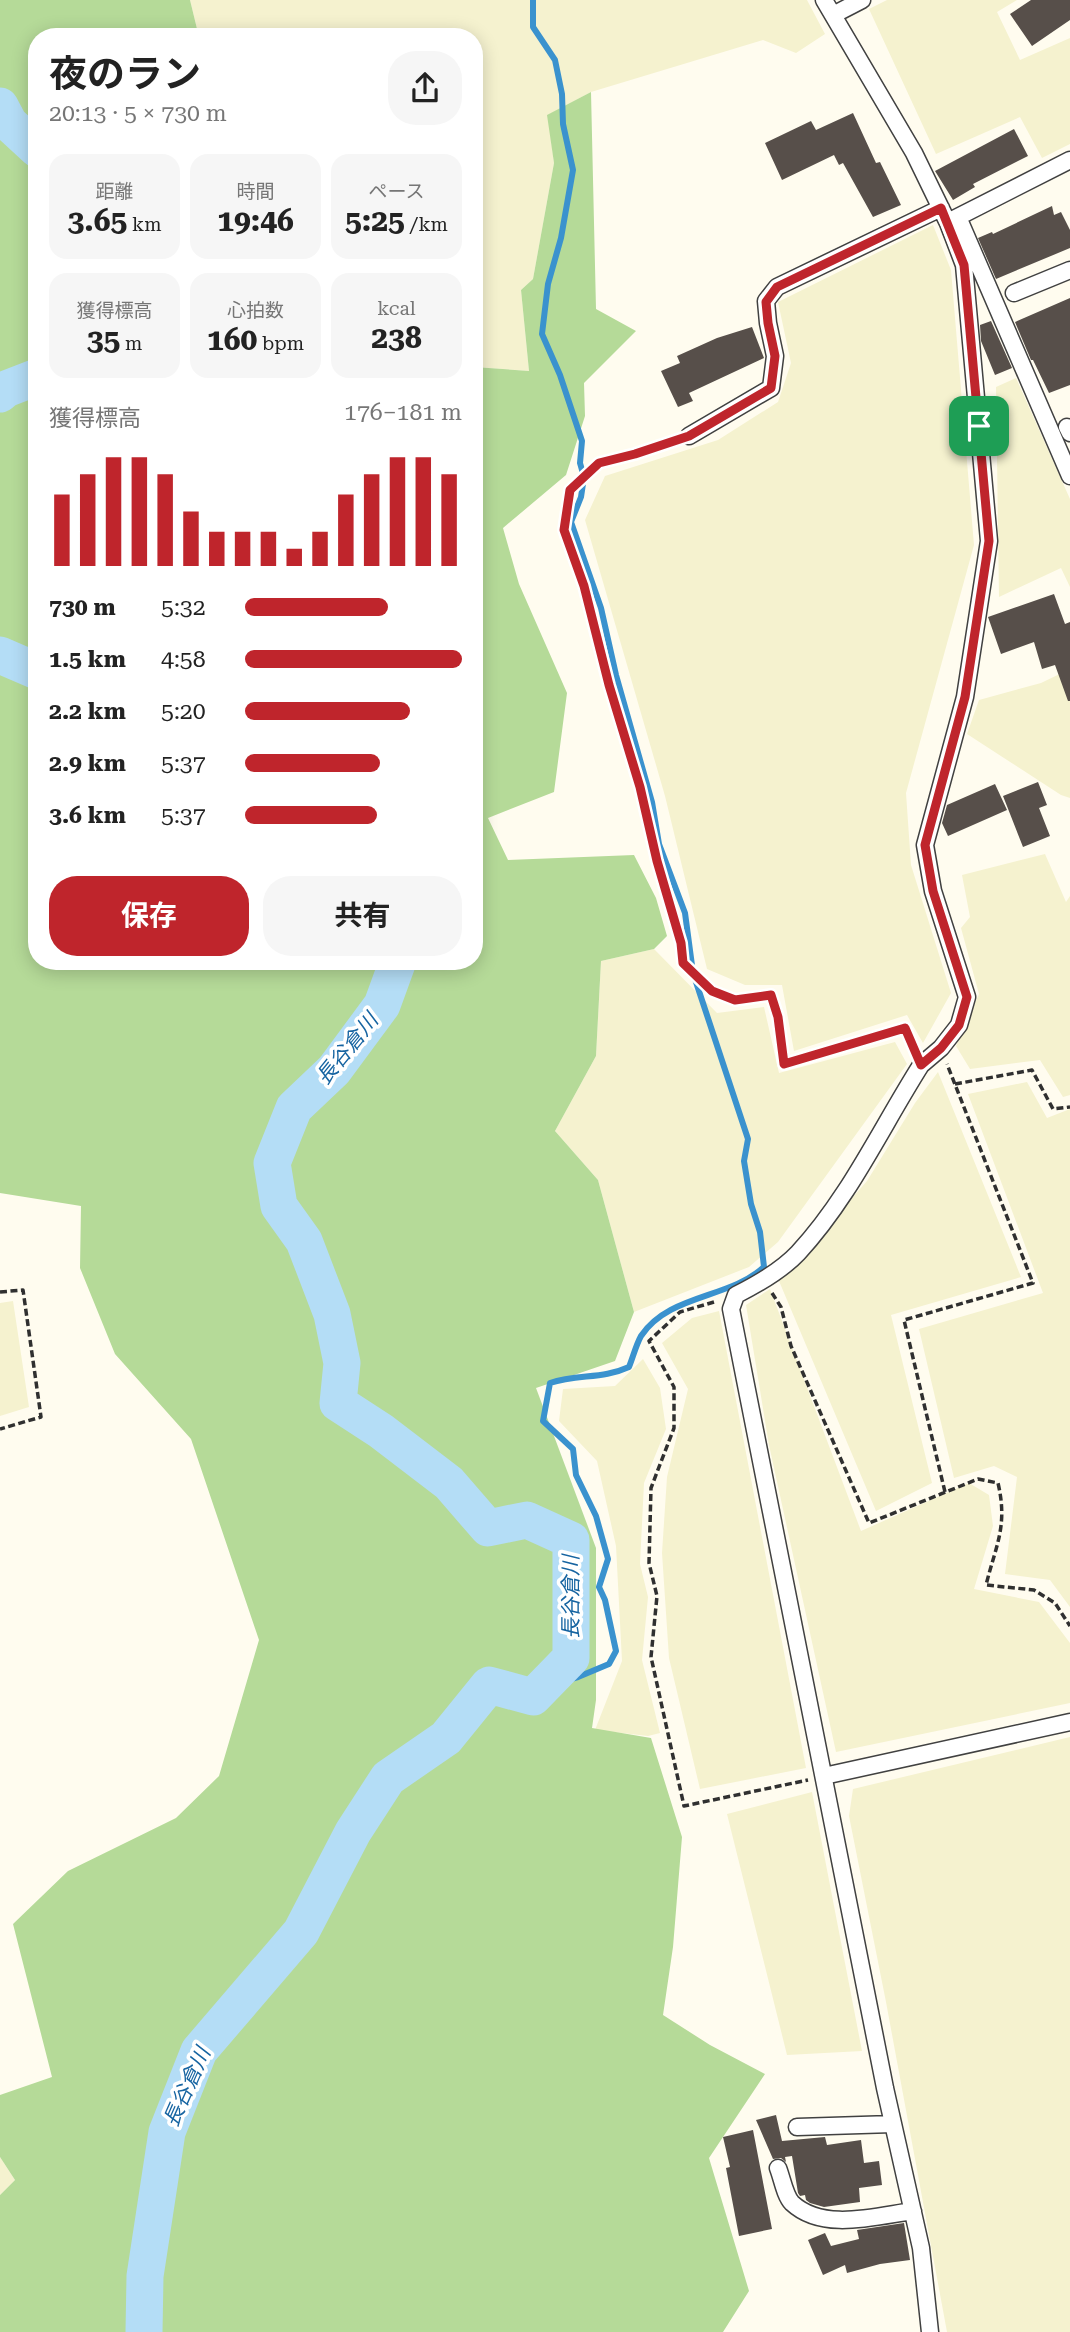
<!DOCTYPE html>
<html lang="ja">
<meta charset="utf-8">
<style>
:root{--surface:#fff;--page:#f6f6f6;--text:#222;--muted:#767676;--accent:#bf252c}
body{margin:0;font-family:"Roboto Serif","Noto Sans JP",serif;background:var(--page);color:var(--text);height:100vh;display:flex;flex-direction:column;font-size:26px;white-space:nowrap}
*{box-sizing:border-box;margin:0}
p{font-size:23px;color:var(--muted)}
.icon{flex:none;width:38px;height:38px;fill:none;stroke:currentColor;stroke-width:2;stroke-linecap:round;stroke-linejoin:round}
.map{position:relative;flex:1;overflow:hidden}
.drawer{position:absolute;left:28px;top:28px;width:455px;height:942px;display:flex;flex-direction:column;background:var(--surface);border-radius:28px;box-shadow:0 4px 18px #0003}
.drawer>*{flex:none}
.pin{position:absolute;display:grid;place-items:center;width:60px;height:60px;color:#fff;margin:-30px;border-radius:14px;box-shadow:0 4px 10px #0006}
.round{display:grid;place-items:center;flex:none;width:74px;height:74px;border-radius:28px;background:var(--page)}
.overview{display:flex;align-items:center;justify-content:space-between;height:119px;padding:0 21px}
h1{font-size:38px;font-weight:700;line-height:52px}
.stats{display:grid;grid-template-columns:repeat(3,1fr);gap:10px;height:119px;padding:7px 21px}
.stats div{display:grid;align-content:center;border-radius:18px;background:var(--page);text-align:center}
.stats b{font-size:30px;font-weight:700}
.stats small{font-size:19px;font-weight:400}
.stats p{font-size:19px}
.chart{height:196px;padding:14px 21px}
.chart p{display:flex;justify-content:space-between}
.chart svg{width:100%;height:126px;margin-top:7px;stroke:var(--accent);stroke-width:6}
.action{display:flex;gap:14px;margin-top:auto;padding:14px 21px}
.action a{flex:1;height:80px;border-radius:28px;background:var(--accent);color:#fff;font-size:28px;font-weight:700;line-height:80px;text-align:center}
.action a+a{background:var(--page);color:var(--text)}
ul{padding:0 21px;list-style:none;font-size:23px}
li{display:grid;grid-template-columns:112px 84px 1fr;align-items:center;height:52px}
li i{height:18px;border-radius:9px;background:var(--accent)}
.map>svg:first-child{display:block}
.farmland{fill:#f5f2cf}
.forest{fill:#b5da98}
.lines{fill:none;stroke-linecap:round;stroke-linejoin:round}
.stream{stroke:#3a92ce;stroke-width:6}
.river{stroke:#b4ddf6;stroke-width:37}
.building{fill:#574f4a}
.street-casing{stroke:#414141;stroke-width:19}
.path{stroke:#303030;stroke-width:3.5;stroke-dasharray:7 3.5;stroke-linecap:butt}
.street{stroke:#fff;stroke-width:16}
.route-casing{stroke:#fff;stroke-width:14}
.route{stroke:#bf252c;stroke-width:9}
.labels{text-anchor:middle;stroke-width:7;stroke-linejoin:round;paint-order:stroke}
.water-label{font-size:21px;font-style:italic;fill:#1664a1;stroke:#fff}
</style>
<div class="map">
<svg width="1070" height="2332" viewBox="0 0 1070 2332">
<rect width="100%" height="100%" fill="#fffcef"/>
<path class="farmland" d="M 190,0 L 807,0 L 825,34 L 796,53 L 763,40 L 591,92 L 548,115 L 554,163 L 533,279 L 521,290 L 529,371 L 474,367 L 474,37 L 199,37 Z
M 887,0 L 1017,0 L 997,12 L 1020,60 L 1070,38 L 1070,144 L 1042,158 L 1020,117 L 936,154 L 869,9 Z
M 933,225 L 951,270 L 974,545 L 906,793 L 911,865 L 951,993 L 923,1043 L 907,1015 L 794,1051 L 782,985 L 745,985 L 707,969 L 665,796 L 585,520 L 605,476 L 718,440 L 778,402 L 791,363 L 778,302 Z
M 1016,378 L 1070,499 L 1070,587 L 1061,568 L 999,597 L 996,387 Z
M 1070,669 L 1070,798 L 1061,795 L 967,734 L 979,700 L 1041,683 Z
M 1045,854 L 1066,902 L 1070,896 L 1070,1095 L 1063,1097 L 1040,1060 L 970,1069 L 956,1046 L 979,994 L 961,928 L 970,917 L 962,875 Z
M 654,949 L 717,1013 L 764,1007 L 779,1073 L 895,1042 L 907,1064 L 778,1242 L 749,1267 L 634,1312 L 598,1180 L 555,1131 L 596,1056 L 601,961 Z
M 938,1072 L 1021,1277 L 891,1315 L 932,1483 L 876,1511 L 779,1281 L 867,1181 L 915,1103 Z
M 1027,1082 L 1047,1118 L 1070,1109 L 1070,1607 L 1050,1580 L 1005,1574 L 1017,1477 L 994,1466 L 954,1478 L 919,1329 L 1043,1293 L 968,1094 Z
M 770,1289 L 861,1531 L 969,1483 L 989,1495 L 993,1526 L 974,1589 L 1039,1602 L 1070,1643 L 1070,1703 L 836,1752 L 769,1445 L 746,1305 Z
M 13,1301 L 29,1407 L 0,1416 L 0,1303 Z
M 719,1311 L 806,1768 L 700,1789 L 669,1658 L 662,1553 L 667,1477 L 688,1389 L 662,1343 L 692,1318 Z
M 643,1359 L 660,1388 L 666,1429 L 644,1483 L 640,1564 L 648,1597 L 642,1660 L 660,1733 L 648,1736 L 595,1730 L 622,1661 L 616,1546 L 597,1461 L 559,1421 L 563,1389 L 615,1386 Z
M 1070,1737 L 1070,2332 L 947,2332 L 886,2002 L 849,1816 L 853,1789 Z
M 812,1792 L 862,2051 L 787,2055 L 727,1814 Z
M 0,2157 L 15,2180 L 0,2195 Z"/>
<path class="forest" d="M 0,0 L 190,0 L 199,37 L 37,37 L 37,961 L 474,961 L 474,367 L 529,371 L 521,290 L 533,279 L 554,163 L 547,115 L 591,92 L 596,309 L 636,331 L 584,383 L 585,416 L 566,475 L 503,528 L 519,584 L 567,693 L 554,792 L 488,818 L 508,860 L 634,855 L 656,898 L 667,936 L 654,949 L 601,961 L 596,1056 L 555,1131 L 598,1180 L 634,1312 L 615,1361 L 536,1388 L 596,1548 L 596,1700 L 592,1728 L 651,1738 L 682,1837 L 673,1947 L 663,2015 L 710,2045 L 765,2074 L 709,2158 L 749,2291 L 723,2332 L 0,2332 L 0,2195 L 15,2180 L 0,2157 L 0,2095 L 52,2077 L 13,1924 L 68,1871 L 176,1818 L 219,1776 L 259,1640 L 191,1439 L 115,1354 L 80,1268 L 81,1206 L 0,1193 Z"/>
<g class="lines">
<path class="stream" d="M 533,0 L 533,27 L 555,60 L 562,94 L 563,124 L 573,170 L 561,238 L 548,284 L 542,334 L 560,375 L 582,441 L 580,463 L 584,477 L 581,497 L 571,522 L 601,608 L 616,675 L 652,802 L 659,844 L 685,913 L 693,973 L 748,1139 L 744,1161 L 751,1204 L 760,1232 L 764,1267 C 729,1299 669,1294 641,1336 C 636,1345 633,1357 629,1367 C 603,1379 578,1374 550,1383 L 543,1421 L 573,1449 L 576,1475 L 596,1516 L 608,1559 L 599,1587 L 605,1600 L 616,1651 L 609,1664 L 578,1677 L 543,1687"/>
<path class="river" d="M 0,106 L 9,123 L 37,149
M 0,394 L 6,389 L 37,377
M 0,655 L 37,671
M 144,2332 L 145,2276 L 167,2132 L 199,2051 L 301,1932 L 353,1832 L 388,1778 L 446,1738 L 489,1685 L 533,1697 L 571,1658 L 571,1540 L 527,1520 L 488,1528 L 449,1483 L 381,1431 L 338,1403 L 342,1363 L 332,1314 L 304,1241 L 279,1206 L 272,1163 L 294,1108 L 334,1070 L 382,1005 L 398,961"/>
</g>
<path class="building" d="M 1031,0 L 1070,0 L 1070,20 L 1032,46 L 1010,14 Z
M 853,113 L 876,163 L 880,162 L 901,205 L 873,217 L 843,163 L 839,165 L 834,155 L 782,180 L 765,143 L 811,121 L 816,130 Z
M 1014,129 L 1028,156 L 973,184 L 975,187 L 953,200 L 935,171 Z
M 1052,206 L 1054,215 L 1061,212 L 1070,230 L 1070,248 L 996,279 L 978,238 L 992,232 L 993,234 Z
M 1070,298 L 1070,385 L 1049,393 L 1033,360 L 1031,360 L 1015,322 Z
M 991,321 L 1012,368 L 995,375 L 981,341 L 980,325 Z
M 752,327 L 764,358 L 689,393 L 693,401 L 678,407 L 661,371 L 680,363 L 677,356 L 717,338 Z
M 1054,594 L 1065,624 L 1070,622 L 1070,701 L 1068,701 L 1055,665 L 1042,669 L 1034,642 L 1001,654 L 988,617 Z
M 1038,782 L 1047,805 L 1039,808 L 1050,836 L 1023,847 L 1003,796 Z
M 995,784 L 1007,810 L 948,836 L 942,823 L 947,805 Z
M 776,2115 L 782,2141 L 825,2137 L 827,2145 L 861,2140 L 864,2163 L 879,2161 L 882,2185 L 859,2188 L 860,2202 L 824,2207 L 810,2203 L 806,2200 L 805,2195 L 800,2196 L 798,2193 L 792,2156 L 785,2157 L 786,2162 L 781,2158 L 773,2159 L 756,2120 Z
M 753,2130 L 772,2229 L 739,2236 L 726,2168 L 730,2167 L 723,2137 Z
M 904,2223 L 910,2260 L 880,2264 L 847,2273 L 845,2265 L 823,2275 L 808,2240 L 825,2233 L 831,2246 L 859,2239 L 857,2230 Z"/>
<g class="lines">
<defs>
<path id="street" d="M 824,0 L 914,153 L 948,223 L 964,265 L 989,541 L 965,697 L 925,845 L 933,891 L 967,997 L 959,1025 L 941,1048 L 921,1065 C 881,1128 849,1198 798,1253 C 781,1271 758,1284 736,1295 L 731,1309 L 885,2088 L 921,2248 L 930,2332
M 833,15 L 862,0
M 958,217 L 1070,476
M 950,221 L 1070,160
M 1014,293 L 1070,270
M 1067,427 L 1070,433
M 689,436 L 771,388 L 775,356 L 768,323 L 766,301 L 777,287 L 941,208
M 824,1776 L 1070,1722
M 797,2127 L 893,2124
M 778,2168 C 782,2178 785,2196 792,2203 C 823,2232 876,2216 913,2211"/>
</defs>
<use href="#street" class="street-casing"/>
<path class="path" d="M 674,441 L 635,454 L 599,463 L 570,490 L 564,530 L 584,586 L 609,685 L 640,787 L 657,861 L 681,943 L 683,963 L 712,991 L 735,1000 L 771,995 L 778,1017 L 784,1064 L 905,1028 L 914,1048
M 955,1084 L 1032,1070 L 1053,1109 L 1070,1107
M 0,1292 L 23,1290 L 41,1417 L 0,1429
M 772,1293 L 781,1307 L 791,1346 L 869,1523 L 978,1479 L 998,1483 C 1008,1526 996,1545 986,1585 L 1034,1590 L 1055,1603 L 1070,1626
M 714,1302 L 680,1312 L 649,1341 L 674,1387 L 674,1428 L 651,1488 L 649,1563 L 657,1596 L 651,1657 L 684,1806 L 808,1780
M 945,1492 L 904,1320 L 1033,1283 L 947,1064"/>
<use href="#street" class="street"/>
</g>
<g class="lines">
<defs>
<path id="route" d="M 941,208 L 964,265 L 989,541 L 965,697 L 925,845 L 933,891 L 967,997 L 959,1025 L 941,1048 L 921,1065 L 905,1028 L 784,1064 L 778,1017 L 771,995 L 735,1000 L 712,991 L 683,963 L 681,943 L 657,861 L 640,787 L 609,685 L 584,586 L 564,530 L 570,490 L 599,463 L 635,454 L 689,436 L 771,388 L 775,356 L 768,323 L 766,302 L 777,287 Z"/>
</defs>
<use href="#route" class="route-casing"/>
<use href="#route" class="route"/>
</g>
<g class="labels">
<g class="water-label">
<text transform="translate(347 1049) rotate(-51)" y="7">長谷倉川</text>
<text transform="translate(571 1597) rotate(-90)" y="7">長谷倉川</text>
<text transform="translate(187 2087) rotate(-66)" y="7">長谷倉川</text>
</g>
</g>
</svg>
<div class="pin" style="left:979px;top:426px;background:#1e9e55"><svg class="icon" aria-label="arrive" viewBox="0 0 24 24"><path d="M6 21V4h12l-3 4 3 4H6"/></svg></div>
<section class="drawer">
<div class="overview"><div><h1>夜のラン</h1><p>20:13 · 5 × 730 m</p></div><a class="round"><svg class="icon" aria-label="share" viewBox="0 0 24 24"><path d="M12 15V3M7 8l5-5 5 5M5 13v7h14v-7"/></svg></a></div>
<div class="stats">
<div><p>距離</p><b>3.65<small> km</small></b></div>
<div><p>時間</p><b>19:46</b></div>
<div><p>ペース</p><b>5:25<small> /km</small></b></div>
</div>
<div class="stats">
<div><p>獲得標高</p><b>35<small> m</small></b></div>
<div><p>心拍数</p><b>160<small> bpm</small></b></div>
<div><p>kcal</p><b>238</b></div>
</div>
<div class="chart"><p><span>獲得標高</span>176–181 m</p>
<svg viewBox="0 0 160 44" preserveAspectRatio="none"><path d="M5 44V19M15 44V12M25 44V6M35 44V6M45 44V12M55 44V25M65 44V32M75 44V32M85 44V32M95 44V38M105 44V32M115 44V19M125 44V12M135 44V6M145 44V6M155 44V12"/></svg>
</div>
<ul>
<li><b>730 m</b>5:32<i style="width:66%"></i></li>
<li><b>1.5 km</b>4:58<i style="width:100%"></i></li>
<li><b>2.2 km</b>5:20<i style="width:76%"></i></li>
<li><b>2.9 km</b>5:37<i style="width:62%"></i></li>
<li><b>3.6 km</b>5:37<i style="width:61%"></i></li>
</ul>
<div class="action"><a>保存</a><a>共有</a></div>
</section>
</div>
